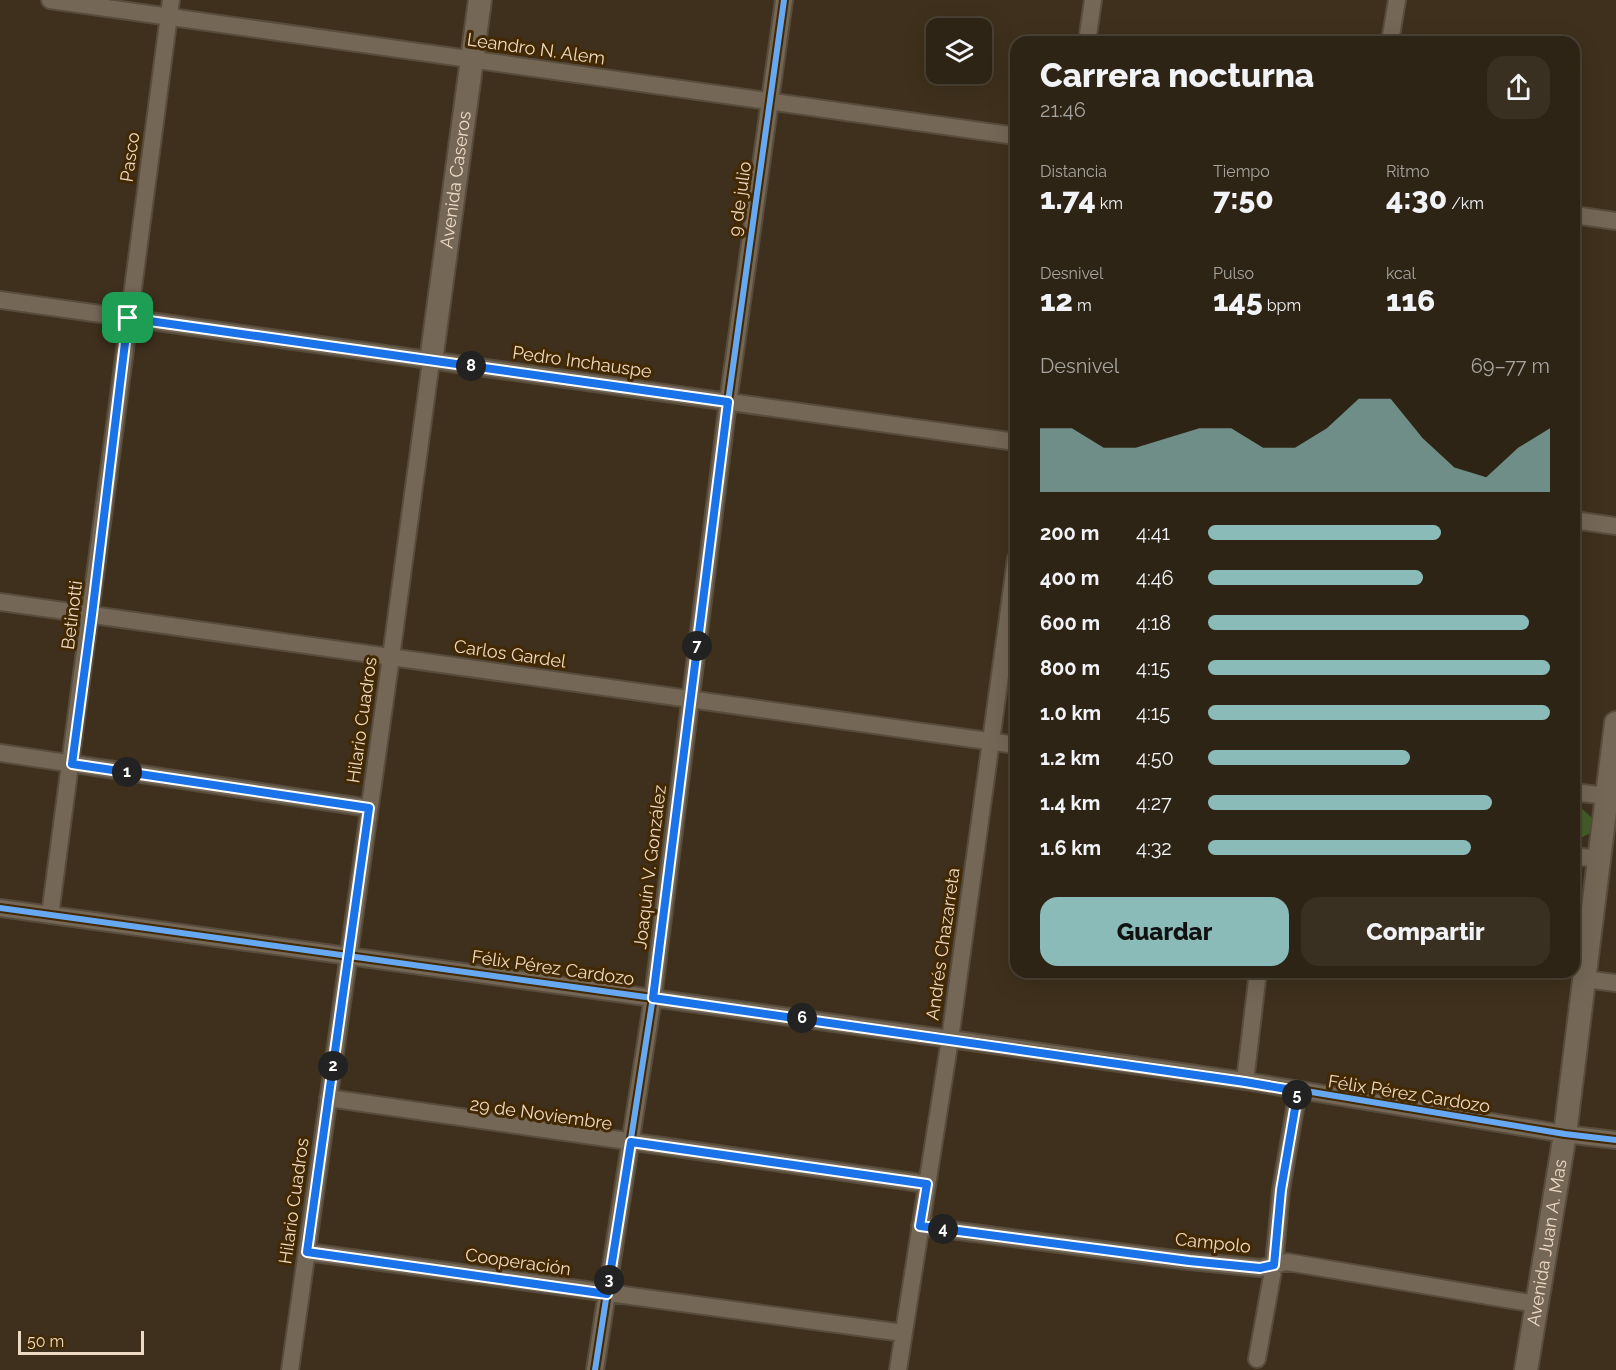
<!DOCTYPE html>
<html lang="es">
<meta charset="utf-8">
<style>
:root{--surface:#2e2415;--page:#3a3022;--text:#f1f3f6;--muted:#a7a4a0;--line:#494134;--accent:#8bbbb9}
body{margin:0;font-family:Raleway,sans-serif;background:var(--page);color:var(--text);height:100vh;display:flex;flex-direction:column;font-size:22px;white-space:nowrap}
*{box-sizing:border-box;margin:0}
p{font-size:20px;color:var(--muted)}
.icon{flex:none;width:33px;height:33px;fill:none;stroke:currentColor;stroke-width:2;stroke-linecap:round;stroke-linejoin:round}
.map{position:relative;flex:1;overflow:hidden}
.details{position:absolute;left:1010px;top:36px;width:570px;height:942px;display:flex;flex-direction:column;background:var(--surface);border-radius:18px;box-shadow:0 6px 24px #0002,0 0 0 2px var(--line)}
.details>*{flex:none}
.tools{position:absolute;left:926px;top:18px;display:grid;gap:12px}
.tools a{display:grid;place-items:center;width:66px;height:66px;border-radius:12px;background:var(--surface);box-shadow:0 6px 24px #0002,0 0 0 2px var(--line);font-size:30px}
.scale{position:absolute;left:18px;bottom:15px;width:126px;box-sizing:border-box;padding-left:6px;border:3px solid #eedac2;border-top:0;font-size:16px;line-height:21px;white-space:nowrap;color:#eedac2;-webkit-text-stroke:4px #422903;paint-order:stroke}
.pin{position:absolute;display:grid;place-items:center;width:51px;height:51px;color:#fff;margin:-26px;border-radius:12px;box-shadow:0 3px 9px #0006}
.km{position:absolute;width:30px;height:30px;margin:-15px;border-radius:50%;background:#222;color:#fff;font-size:16px;line-height:30px;text-align:center}
.round{display:grid;place-items:center;flex:none;width:63px;height:63px;border-radius:18px;background:var(--page)}
.head{display:flex;align-items:center;justify-content:space-between;height:102px;padding:0 30px}
h1{font-size:33px;font-weight:800;line-height:45px}
.metrics{display:grid;grid-template-columns:repeat(3,1fr);gap:9px;height:102px;padding:6px 30px}
.metrics div{display:grid;align-content:center}
.metrics b{font-size:30px;font-weight:800}
.metrics small{font-size:16px;font-weight:400}
.metrics p{font-size:16px}
.chart{height:168px;padding:12px 30px}
.chart p{display:flex;justify-content:space-between}
.chart svg{width:100%;height:108px;margin-top:6px;fill:var(--accent);opacity:.7}
.cta{display:flex;gap:12px;margin-top:auto;padding:12px 30px}
.cta a{flex:1;height:69px;border-radius:18px;background:var(--accent);color:#111;font-size:24px;font-weight:800;line-height:69px;text-align:center}
.cta a+a{background:var(--page);color:var(--text)}
ul{padding:0 30px;list-style:none;font-size:20px}
li{display:grid;grid-template-columns:96px 72px 1fr;align-items:center;height:45px}
li i{height:15px;border-radius:8px;background:var(--accent)}
.map>svg:first-child{display:block}
.green{fill:#435e29}
.lines{fill:none;stroke-linecap:round;stroke-linejoin:round}
.minor-casing{stroke:#584c3c;stroke-width:20}
.secondary-casing{stroke:#584c3c;stroke-width:26}
.minor{stroke:#746756;stroke-width:16}
.secondary{stroke:#746756;stroke-width:22}
.cycleway-casing{stroke:#422903;stroke-width:10}
.cycleway{stroke:#66a8f1;stroke-width:6}
.route-casing{stroke:#fff;stroke-width:12}
.route{stroke:#1a73e8;stroke-width:8}
.labels{text-anchor:middle;stroke-width:6;stroke-linejoin:round;paint-order:stroke}
.street-label{font-size:18px;fill:#eedac2;stroke:#422903}
</style>
<div class="map">
<svg width="1616" height="1370" viewBox="0 0 1616 1370">
<rect width="100%" height="100%" fill="#3e301c"/>
<path class="green" d="M 1574,805 L 1579,806 L 1602,827 L 1575,841 Z"/>
<g class="lines">
<defs>
<path id="minor" d="M 50,0 L 1016,136
M 1087,42 L 1093,0
M 1390,42 L 1397,0
M 1574,215 L 1616,221
M 0,300 L 1016,442
M 1574,520 L 1616,526
M 0,602 L 1016,745
M 0,753 L 369,808
M 1574,792 L 1606,796
M 1574,856 L 1599,859
M 0,908 L 950,1039 L 1245,1081 L 1565,1134 L 1616,1140
M 50,915 C 93,610 129,305 171,0
M 1584,979 L 1616,983
M 1245,1081 L 1258,972
M 328,1098 L 927,1184
M 920,1226 L 1189,1261 L 1260,1268 L 1287,1262 L 1536,1304
M 307,1252 L 903,1333
M 1257,1359 L 1274,1265 L 1281,1190 L 1298,1091
M 290,1370 L 391,657 L 431,361
M 595,1370 L 653,997 L 728,402 L 784,0
M 898,1370 L 950,1039 L 1016,559"/>
<g id="secondary">
<path id="s1" d="M 431,361 L 480,0"/>
<path id="s2" d="M 1526,1370 L 1565,1134 L 1616,723"/>
</g>
</defs>
<use href="#minor" class="minor-casing"/>
<use href="#secondary" class="secondary-casing"/>
<use href="#minor" class="minor"/>
<use href="#secondary" class="secondary"/>
<defs>
<path id="cycleway" d="M 0,908 L 950,1039 L 1245,1081 L 1565,1134 L 1616,1140
M 595,1370 L 653,997 L 728,402 L 784,0"/>
</defs>
<use href="#cycleway" class="cycleway-casing"/>
<use href="#cycleway" class="cycleway"/>
</g>
<g class="lines">
<defs>
<path id="route" d="M 128,318 L 728,402 L 653,998 L 1245,1082 L 1298,1091 L 1281,1190 L 1274,1265 L 1260,1268 L 1189,1261 L 920,1226 L 927,1184 L 631,1142 L 607,1294 L 307,1252 L 369,808 L 72,764 L 92,615 Z"/>
</defs>
<use href="#route" class="route-casing"/>
<use href="#route" class="route"/>
</g>
<g class="labels">
<g class="street-label">
<text transform="translate(536 49) rotate(8)" y="6">Leandro N. Alem</text>
<text transform="translate(130 157) rotate(-82)" y="6">Pasco</text>
<text dy="6" stroke="none"><textPath href="#s1" startOffset="183">Avenida Caseros</textPath></text>
<text transform="translate(740 199) rotate(-82)" y="6">9 de julio</text>
<text transform="translate(582 362) rotate(8)" y="6">Pedro Inchauspe</text>
<text transform="translate(72 615) rotate(-83)" y="6">Betinotti</text>
<text transform="translate(510 654) rotate(8)" y="6">Carlos Gardel</text>
<text transform="translate(362 720) rotate(-82)" y="6">Hilario Cuadros</text>
<text transform="translate(650 867) rotate(-83)" y="6">Joaquín V. González</text>
<text transform="translate(943 944) rotate(-82)" y="6">Andrés Chazarreta</text>
<text transform="translate(553 968) rotate(8)" y="6">Félix Pérez Cardozo</text>
<text transform="translate(1409 1094) rotate(9)" y="6">Félix Pérez Cardozo</text>
<text transform="translate(541 1114) rotate(8)" y="6">29 de Noviembre</text>
<text transform="translate(294 1201) rotate(-82)" y="6">Hilario Cuadros</text>
<text transform="translate(1213 1243) rotate(6)" y="6">Campolo</text>
<text dy="6" stroke="none"><textPath href="#s2" startOffset="129">Avenida Juan A. Mas</textPath></text>
<text transform="translate(518 1262) rotate(8)" y="6">Cooperación</text>
</g>
</g>
</svg>
<div class="tools">
<a><svg class="icon" aria-label="layers" viewBox="0 0 24 24"><path d="M12 4l9 5-9 5-9-5zM3 14l9 5 9-5"/></svg></a>
</div>
<div class="scale">50 m</div>
<div class="pin" style="left:128px;top:318px;background:#1e9e55"><svg class="icon" aria-label="arrive" viewBox="0 0 24 24"><path d="M6 21V4h12l-3 4 3 4H6"/></svg></div>
<b class="km" style="left:127px;top:772px">1</b>
<b class="km" style="left:333px;top:1066px">2</b>
<b class="km" style="left:609px;top:1280px">3</b>
<b class="km" style="left:943px;top:1229px">4</b>
<b class="km" style="left:1297px;top:1095px">5</b>
<b class="km" style="left:802px;top:1018px">6</b>
<b class="km" style="left:697px;top:646px">7</b>
<b class="km" style="left:471px;top:366px">8</b>
<section class="details">
<div class="head"><div><h1>Carrera nocturna</h1><p>21:46</p></div><a class="round"><svg class="icon" aria-label="share" viewBox="0 0 24 24"><path d="M12 15V3M7 8l5-5 5 5M5 13v7h14v-7"/></svg></a></div>
<div class="metrics">
<div><p>Distancia</p><b>1.74<small> km</small></b></div>
<div><p>Tiempo</p><b>7:50</b></div>
<div><p>Ritmo</p><b>4:30<small> /km</small></b></div>
</div>
<div class="metrics">
<div><p>Desnivel</p><b>12<small> m</small></b></div>
<div><p>Pulso</p><b>145<small> bpm</small></b></div>
<div><p>kcal</p><b>116</b></div>
</div>
<div class="chart"><p><span>Desnivel</span>69–77 m</p>
<svg viewBox="0 0 160 44" preserveAspectRatio="none"><path d="M0 44V18L10 18L20 26L30 26L40 22L50 18L60 18L70 26L80 26L90 18L100 6L110 6L120 22L130 34L140 38L150 26L160 18V44z"/></svg>
</div>
<ul>
<li><b>200 m</b>4:41<i style="width:68%"></i></li>
<li><b>400 m</b>4:46<i style="width:63%"></i></li>
<li><b>600 m</b>4:18<i style="width:94%"></i></li>
<li><b>800 m</b>4:15<i style="width:100%"></i></li>
<li><b>1.0 km</b>4:15<i style="width:100%"></i></li>
<li><b>1.2 km</b>4:50<i style="width:59%"></i></li>
<li><b>1.4 km</b>4:27<i style="width:83%"></i></li>
<li><b>1.6 km</b>4:32<i style="width:77%"></i></li>
</ul>
<div class="cta"><a>Guardar</a><a>Compartir</a></div>
</section>
</div>
